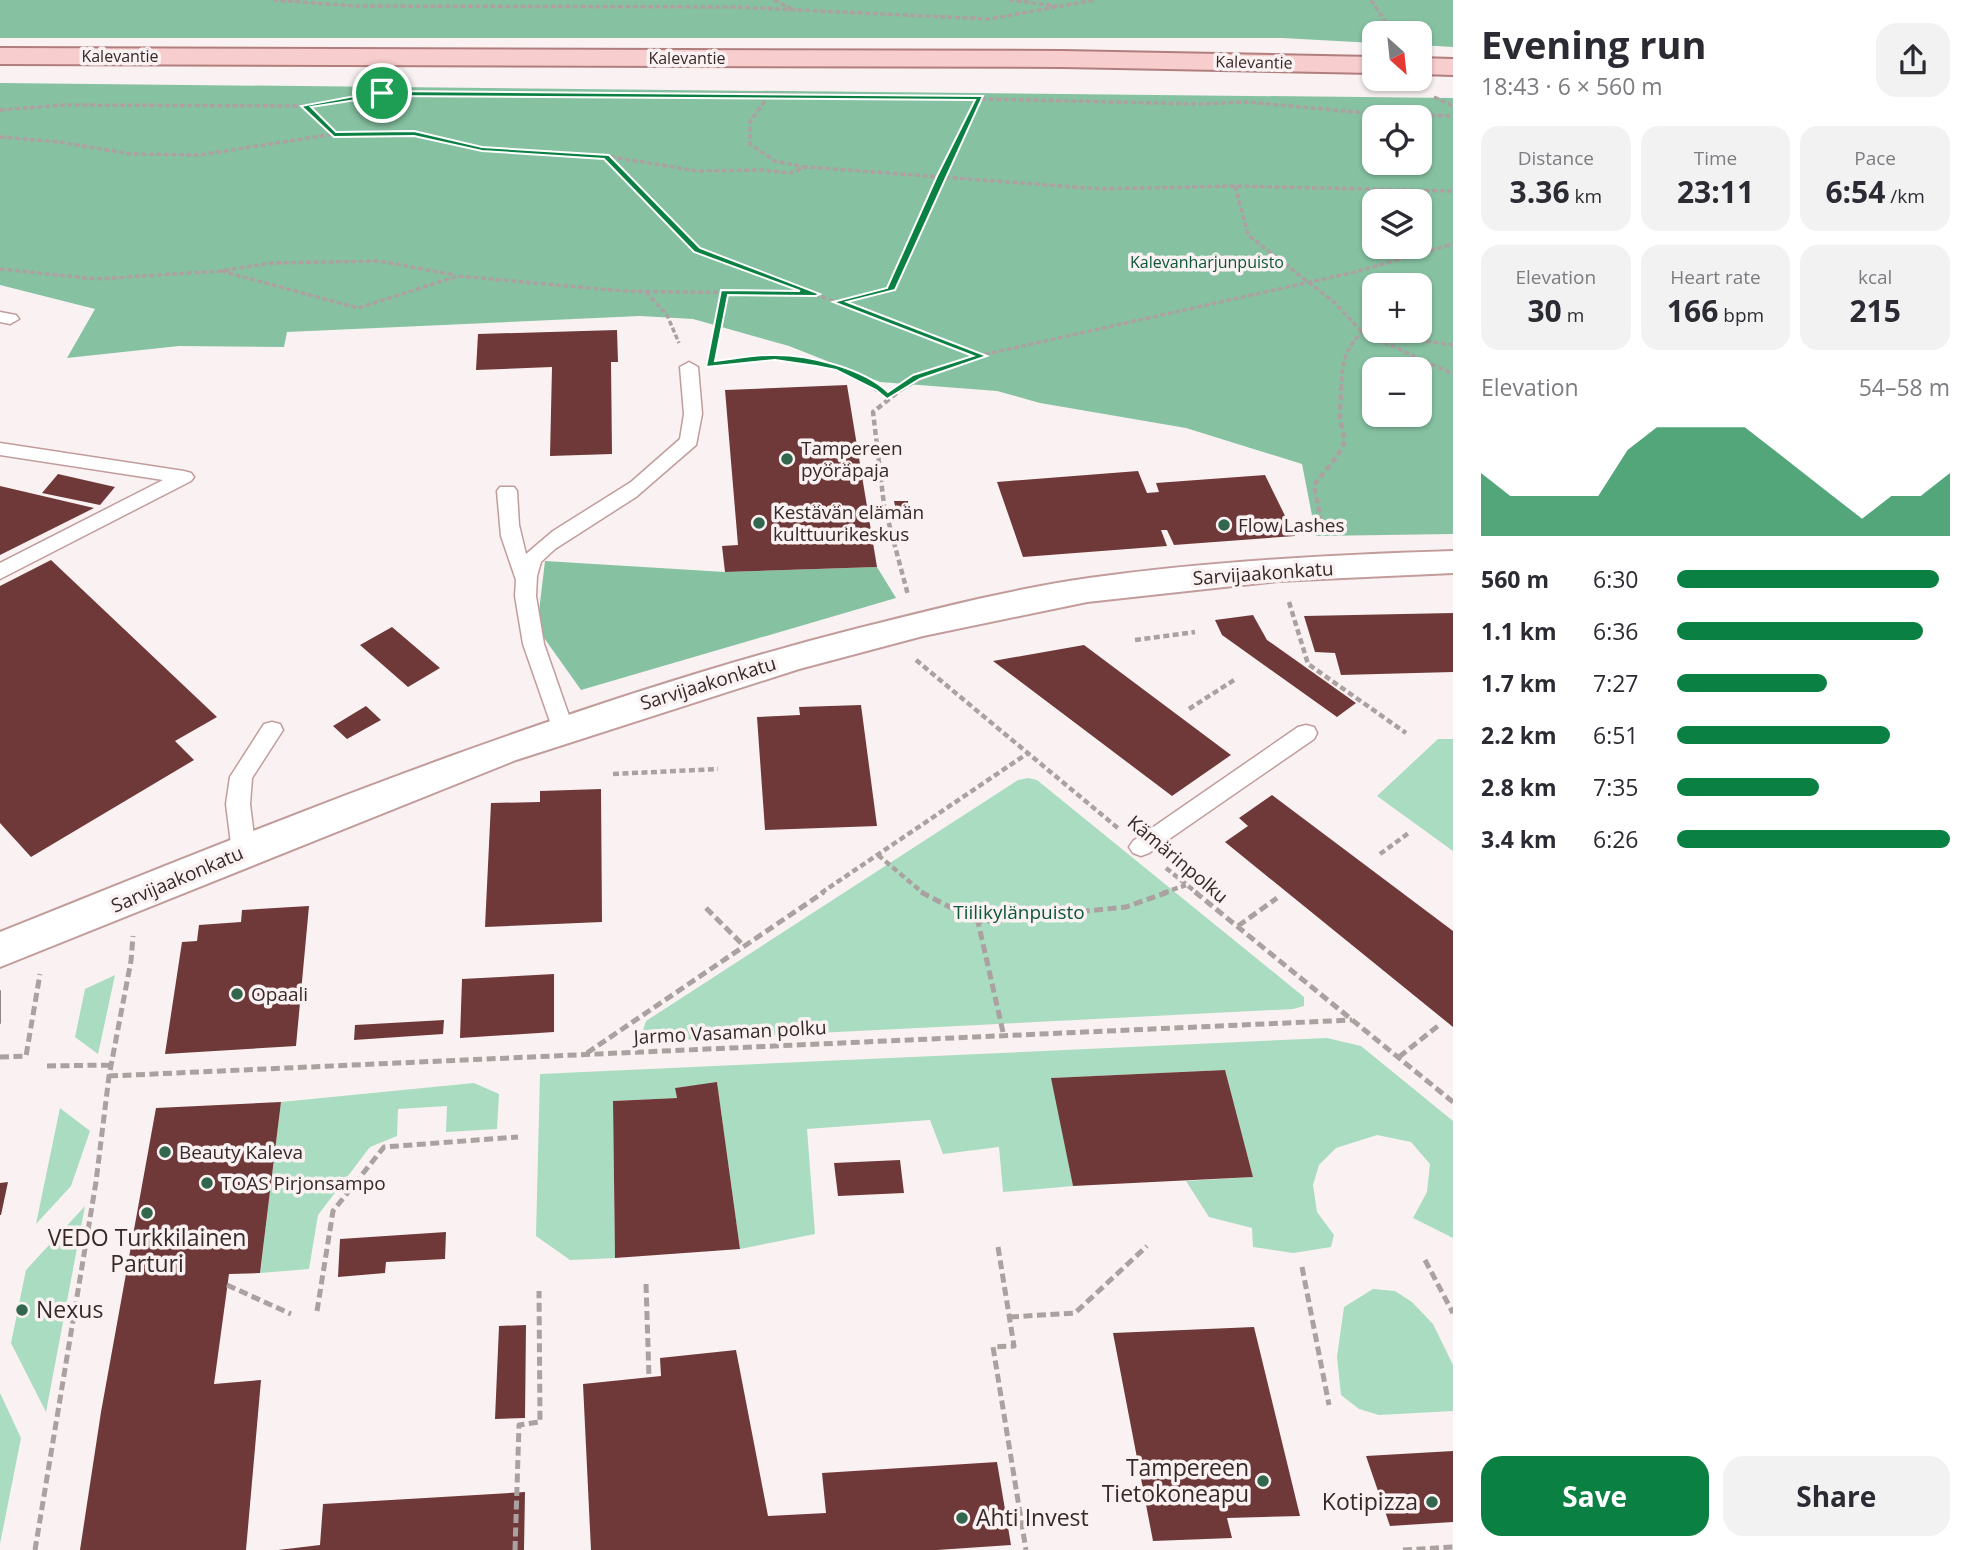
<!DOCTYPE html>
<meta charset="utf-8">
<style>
:root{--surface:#fff;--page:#f2f2f3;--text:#2b2b33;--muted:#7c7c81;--accent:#0b8043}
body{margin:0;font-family:"Open Sans",sans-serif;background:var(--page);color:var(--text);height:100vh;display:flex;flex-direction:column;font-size:26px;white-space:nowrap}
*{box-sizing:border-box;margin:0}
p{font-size:23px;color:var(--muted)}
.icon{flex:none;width:38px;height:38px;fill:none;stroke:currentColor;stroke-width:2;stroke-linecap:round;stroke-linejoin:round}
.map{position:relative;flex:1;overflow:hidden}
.drawer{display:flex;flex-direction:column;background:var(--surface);width:525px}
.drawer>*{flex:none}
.needle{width:46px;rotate:153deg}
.tools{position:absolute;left:1362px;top:21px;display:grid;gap:14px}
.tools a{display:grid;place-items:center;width:70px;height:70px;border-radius:14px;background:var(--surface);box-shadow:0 2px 5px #0004;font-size:35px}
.pin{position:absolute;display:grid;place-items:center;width:60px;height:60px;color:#fff;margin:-30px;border:4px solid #fff;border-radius:50%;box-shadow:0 2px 7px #0007}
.round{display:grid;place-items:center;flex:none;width:74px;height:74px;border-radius:21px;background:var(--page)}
.overview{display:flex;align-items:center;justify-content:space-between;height:119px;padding:0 28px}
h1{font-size:38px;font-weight:700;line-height:52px}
.figures{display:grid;grid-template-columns:repeat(3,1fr);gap:10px;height:119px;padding:7px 28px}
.figures div{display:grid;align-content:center;border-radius:18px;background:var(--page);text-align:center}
.figures b{font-size:30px;font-weight:700}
.figures small{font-size:19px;font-weight:400}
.figures p{font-size:19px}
.chart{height:196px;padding:14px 28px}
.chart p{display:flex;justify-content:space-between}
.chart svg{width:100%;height:126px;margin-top:7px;fill:var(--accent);opacity:.7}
.button{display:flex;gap:14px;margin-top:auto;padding:14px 28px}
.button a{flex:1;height:80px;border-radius:21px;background:var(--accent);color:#fff;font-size:28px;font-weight:700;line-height:80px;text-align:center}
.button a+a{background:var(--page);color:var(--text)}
ul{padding:0 28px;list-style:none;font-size:23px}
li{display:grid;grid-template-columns:112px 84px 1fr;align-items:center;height:52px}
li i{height:18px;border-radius:9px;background:var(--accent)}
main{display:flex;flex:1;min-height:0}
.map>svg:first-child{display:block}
.green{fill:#a9dcc0}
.forest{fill:#86c2a2;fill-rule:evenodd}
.building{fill:#703939}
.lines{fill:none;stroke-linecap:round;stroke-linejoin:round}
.service-casing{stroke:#c29c9b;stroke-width:3}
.tertiary-casing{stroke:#c29c9b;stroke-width:4}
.primary-casing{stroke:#b17e7e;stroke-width:4}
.path-far2{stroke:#aba1a1;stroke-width:3.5;stroke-dasharray:5 2.5;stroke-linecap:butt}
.path-far1{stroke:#aba1a1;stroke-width:4.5;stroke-dasharray:6 3.5;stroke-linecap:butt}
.path{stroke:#aba1a1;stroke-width:5;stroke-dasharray:9 4.5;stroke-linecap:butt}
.service{fill:#fff;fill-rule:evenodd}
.tertiary{fill:#fff;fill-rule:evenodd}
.primary{fill:#f7cdcd;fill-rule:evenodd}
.tram{stroke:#928686;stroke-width:2}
.route{fill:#0b8043;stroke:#fff;stroke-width:2;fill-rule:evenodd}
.poi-dot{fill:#32674d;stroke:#faf2f2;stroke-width:2.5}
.labels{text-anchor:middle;stroke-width:7;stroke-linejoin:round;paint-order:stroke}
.far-street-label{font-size:16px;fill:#382929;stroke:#faf2f2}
.far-park-label{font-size:16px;fill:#0c5739;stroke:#faf2f2}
.poi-label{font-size:19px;fill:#382929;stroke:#faf2f2;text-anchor:start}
.street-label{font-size:19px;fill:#382929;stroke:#faf2f2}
.park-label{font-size:19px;fill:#0c5739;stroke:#faf2f2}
.near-poi-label{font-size:23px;fill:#382929;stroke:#faf2f2;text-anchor:start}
</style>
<main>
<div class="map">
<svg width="1453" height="1550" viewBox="0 0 1453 1550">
<rect width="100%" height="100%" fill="#faf2f2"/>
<path class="green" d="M 1438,739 L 1453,739 L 1453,851 L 1377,796 Z
M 1028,778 L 1037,780 L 1304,997 L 1304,1006 L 1293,1009 L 639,1042 L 646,1021 L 1018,780 Z
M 115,975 L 98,1054 L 75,1037 L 85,989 Z
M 1327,1038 L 1361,1046 L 1453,1121 L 1453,1238 L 1413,1218 L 1427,1192 L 1430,1164 L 1411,1142 L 1377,1135 L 1336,1148 L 1319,1165 L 1313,1185 L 1317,1212 L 1334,1235 L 1331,1247 L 1293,1253 L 1253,1247 L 1252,1228 L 1209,1217 L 1186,1181 L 1253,1177 L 1224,1070 L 1052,1078 L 1073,1186 L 1003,1192 L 999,1147 L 943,1154 L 930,1120 L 807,1129 L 815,1234 L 740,1249 L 717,1083 L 675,1088 L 677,1098 L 613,1101 L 615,1258 L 570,1260 L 536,1236 L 540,1074 Z
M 474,1083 L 499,1094 L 497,1129 L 446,1132 L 447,1106 L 398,1109 L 397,1136 L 370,1147 L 318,1215 L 309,1269 L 260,1273 L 281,1102 Z
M 60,1108 L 90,1131 L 71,1186 L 36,1224 Z
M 85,1206 L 46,1412 L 11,1343 L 26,1270 Z
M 1373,1289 L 1395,1291 L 1412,1302 L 1433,1324 L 1453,1365 L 1453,1411 L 1379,1415 L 1359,1409 L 1341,1395 L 1337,1357 L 1344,1307 Z
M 0,1393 L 21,1438 L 0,1544 Z"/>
<path class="forest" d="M 0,0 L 1453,0 L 1453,47 L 1419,45 L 1419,33 L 1374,33 L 1374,43 L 1282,38 L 0,38 Z
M 0,83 L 1453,98 L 1453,534 L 1316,536 L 1302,464 L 1186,428 L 1040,403 L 997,391 L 880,382 L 789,346 L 693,319 L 640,316 L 287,332 L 284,347 L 179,346 L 67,358 L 95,309 L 0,285 ZM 1374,117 L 1419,117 L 1419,163 L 1374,163 ZM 1419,201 L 1419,247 L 1374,247 L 1374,201 ZM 1374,285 L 1419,285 L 1419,331 L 1374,331 ZM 1374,369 L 1419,369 L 1419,415 L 1374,415 Z
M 545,561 L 725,572 L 877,567 L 896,598 L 581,690 L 537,628 Z"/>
<path class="building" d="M 617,330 L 618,362 L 611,362 L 612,454 L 550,456 L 552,367 L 476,370 L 478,334 Z
M 847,385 L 877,567 L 725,572 L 722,546 L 738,545 L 725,390 Z
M 1138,471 L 1147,493 L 1159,492 L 1156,483 L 1265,475 L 1295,536 L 1174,545 L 1167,530 L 1161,530 L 1167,546 L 1023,557 L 997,482 Z
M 58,474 L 115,487 L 100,505 L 42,493 Z
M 0,486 L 94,508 L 0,555 Z
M 894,501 L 908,501 L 910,514 L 897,515 Z
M 51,560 L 217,717 L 175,741 L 194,760 L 31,857 L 0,823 L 0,586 Z
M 1453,613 L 1453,672 L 1341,675 L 1335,653 L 1315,652 L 1304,616 Z
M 1253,615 L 1267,640 L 1356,703 L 1337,717 L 1222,635 L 1215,620 Z
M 392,627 L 440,668 L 408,687 L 360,645 Z
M 1084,645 L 1231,755 L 1172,796 L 993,661 Z
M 861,705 L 877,826 L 765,830 L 757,717 L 800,715 L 799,707 Z
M 366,706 L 381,720 L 347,739 L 333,726 Z
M 601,789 L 602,922 L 485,927 L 491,803 L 540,802 L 540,791 Z
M 1272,795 L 1453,931 L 1453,1027 L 1225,842 L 1248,826 L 1239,818 Z
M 309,906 L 296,1046 L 165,1054 L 182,942 L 197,941 L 199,925 L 241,922 L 242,910 Z
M 554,974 L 554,1032 L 460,1038 L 462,979 Z
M 444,1020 L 443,1034 L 354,1040 L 355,1025 Z
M 1225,1070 L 1253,1177 L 1073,1186 L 1051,1078 Z
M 717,1082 L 740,1249 L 615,1258 L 613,1101 L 677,1098 L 675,1088 Z
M 281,1102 L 260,1273 L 229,1274 L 214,1384 L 261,1380 L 246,1550 L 80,1550 L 101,1412 L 156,1108 Z
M 900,1160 L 904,1193 L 838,1196 L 834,1163 Z
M 8,1182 L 1,1215 L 0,1215 L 0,1183 Z
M 446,1232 L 445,1259 L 386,1262 L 385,1273 L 338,1277 L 340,1239 Z
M 526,1325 L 525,1418 L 495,1419 L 499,1326 Z
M 1254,1327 L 1300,1516 L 1227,1518 L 1232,1538 L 1153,1541 L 1113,1333 Z
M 736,1350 L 768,1516 L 826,1513 L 822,1473 L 997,1462 L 1011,1545 L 937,1550 L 591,1550 L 583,1384 L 661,1376 L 660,1358 Z
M 1453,1451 L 1453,1522 L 1390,1526 L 1366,1456 Z
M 525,1492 L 524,1550 L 278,1550 L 320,1545 L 323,1504 Z"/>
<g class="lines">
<defs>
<path id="service" d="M 0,312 L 16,315 L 19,319 L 10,324 L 0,322 Z
M 689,362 L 698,367 L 702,414 L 696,445 L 636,497 L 555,549 L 541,562 L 537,576 L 536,596 L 544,644 L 574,730 L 571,736 L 563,738 L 555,736 L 523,644 L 515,596 L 516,580 L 501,536 L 497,491 L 500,487 L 514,487 L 517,491 L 519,525 L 526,554 L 553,531 L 631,482 L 680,439 L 684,414 L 680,367 Z
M 0,443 L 184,471 L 191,473 L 194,477 L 191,481 L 0,579 L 0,563 L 163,480 L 0,455 Z
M 272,722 L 280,724 L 283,730 L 252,778 L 250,804 L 256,852 L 252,858 L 244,861 L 236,858 L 232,852 L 226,804 L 230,777 L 264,724 Z
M 1306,725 L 1314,727 L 1317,733 L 1314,739 L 1149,853 L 1141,856 L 1133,853 L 1129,847 L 1133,841 L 1298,727 Z"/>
<path id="tertiary" d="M 1453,551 L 1453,573 L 1278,581 L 1087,602 L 923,636 L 799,669 L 516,760 L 0,967 L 0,932 C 282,819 564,703 859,628 C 935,609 1012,589 1089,578 C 1210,561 1331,555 1453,551 Z"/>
<path id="primary" d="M 0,48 L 1063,51 L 1374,57 L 1374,73 L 1063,67 L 0,64 Z
M 1419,58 L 1453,59 L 1453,75 L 1419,74 Z"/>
</defs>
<use href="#service" class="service-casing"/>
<use href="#tertiary" class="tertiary-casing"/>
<use href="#primary" class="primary-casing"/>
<path class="path-far2" d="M 273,0 L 355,6 L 734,7 L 989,19 L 1095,0
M 774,0 L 792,9
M 1009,0 L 1057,6
M 1371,0 L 1393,33
M 769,95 L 750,122 L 750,144 L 775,161 L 805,167
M 1434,97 L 1453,106
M 305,106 L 333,134
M 0,110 L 65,105 L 305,106 L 382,93 L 439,92 L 492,95 L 769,94 L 1199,104 L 1247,102 L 1376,114 L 1453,116
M 0,137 L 59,142 L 131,154 L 199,155 L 334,134 L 414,134 L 482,149 L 606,156 L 697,171 L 762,170 L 790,173 L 807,167 L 1101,189 L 1235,186 L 1453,191
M 607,157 L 697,250 L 980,356
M 1235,186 L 1248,235 L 1335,303 L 1362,332 L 1453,374
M 0,269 L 96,279 L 221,271 L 271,263 L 379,261 L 455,275
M 221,271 L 358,308 L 458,276 L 622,291 L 816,294
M 646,292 L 667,315 L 679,343
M 838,301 L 890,290 L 941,176 L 980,98
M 712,353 L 724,292
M 717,364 C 754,360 791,355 827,366 C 845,372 860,382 877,389
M 902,389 L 935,371 L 982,355 L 1355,272 L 1453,244
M 1341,389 C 1342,364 1344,350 1362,332 L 1453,345"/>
<path class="path-far1" d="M 873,387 L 887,396
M 904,387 L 873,412 L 884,505 L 908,595
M 1308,533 L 1318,530 L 1321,522 L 1314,485 L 1338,455 L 1345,441 L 1340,418 L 1341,387
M 1289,602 L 1308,664 L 1406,733
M 1135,640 L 1195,632
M 916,660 L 1119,829
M 1189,709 L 1234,680
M 613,774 L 718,769
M 1380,854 L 1410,832
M 878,855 L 923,893
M 1166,868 L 1197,893
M 821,893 L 1028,753
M 1163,893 L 1186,885"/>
<path class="path" d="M 921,892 L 978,922
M 1195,892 L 1453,1102
M 706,908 L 744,946
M 1238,926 L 1277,898
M 1003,1032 L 978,922 L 1126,907 L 1168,892
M 587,1053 L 824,892
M 0,1057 L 26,1056 L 40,974
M 1399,1057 L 1439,1025
M 47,1066 L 111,1065
M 109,1076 L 1352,1020
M 998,1247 L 1014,1346 L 993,1347 L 1026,1550
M 1425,1260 L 1453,1313
M 1302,1267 L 1329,1405
M 646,1284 L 649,1377
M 227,1285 L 291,1314
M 317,1311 L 333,1211 L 384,1147 L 518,1137
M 1010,1317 L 1075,1313 L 1147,1246
M 35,1550 L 96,1182 L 109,1076 L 131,961 L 133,936
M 515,1550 L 519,1425 L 540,1422 L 539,1291
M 1403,1550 L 1453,1547"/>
<use href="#service" class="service"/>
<use href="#tertiary" class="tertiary"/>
<use href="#primary" class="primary"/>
<path class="tram" d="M 0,991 L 0,1023"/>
</g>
<path class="route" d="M 382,91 L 983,96 L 895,290 L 847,302 L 987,356 L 920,379 L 887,399 L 876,390 L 836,370 L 816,366 L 775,360 L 706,367 L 721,290 L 800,291 L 694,252 L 604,159 L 482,151 L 414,136 L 334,137 L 301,106 ZM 382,96 L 975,100 L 937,176 L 887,288 L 833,302 L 973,356 L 913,375 L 888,392 C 863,368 809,355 775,355 C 755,354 734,359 715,361 L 728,295 L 816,296 L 820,294 L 700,248 L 609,155 L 482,147 L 414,131 L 336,132 L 311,107 Z"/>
<g class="poi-dot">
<circle cx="787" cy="459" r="7"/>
<circle cx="759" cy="523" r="7"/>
<circle cx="1224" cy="525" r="7"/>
<circle cx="237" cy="994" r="7"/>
<circle cx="165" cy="1152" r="7"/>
<circle cx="207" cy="1183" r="7"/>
<circle cx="147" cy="1213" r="7"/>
<circle cx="22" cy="1310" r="7"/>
<circle cx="1263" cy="1481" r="7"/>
<circle cx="1432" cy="1502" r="7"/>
<circle cx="962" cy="1518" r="7"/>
</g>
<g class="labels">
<g class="far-street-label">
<text x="120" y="62">Kalevantie</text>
<text x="687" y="64">Kalevantie</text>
<text transform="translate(1254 62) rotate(1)" y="6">Kalevantie</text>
</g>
<g class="far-park-label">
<text x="1207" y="268">Kalevanharjunpuisto</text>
</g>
<g class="poi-label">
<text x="801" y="455">Tampereen<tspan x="801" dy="22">pyöräpaja</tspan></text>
<text x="773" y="519">Kestävän elämän<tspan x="773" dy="22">kulttuurikeskus</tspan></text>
<text x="1238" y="532">Flow Lashes</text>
<text x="251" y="1001">Opaali</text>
<text x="179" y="1159">Beauty Kaleva</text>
<text x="221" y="1190">TOAS Pirjonsampo</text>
</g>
<g class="street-label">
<text transform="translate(1263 573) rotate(-4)" y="7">Sarvijaakonkatu</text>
<text transform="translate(708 683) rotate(-17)" y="7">Sarvijaakonkatu</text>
<text transform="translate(1178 859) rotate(40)" y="7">Kämärinpolku</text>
<text transform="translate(177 879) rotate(-23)" y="7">Sarvijaakonkatu</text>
<text transform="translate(730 1032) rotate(-3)" y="7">Jarmo Vasaman polku</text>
</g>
<g class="park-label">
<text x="1019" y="919">Tiilikylänpuisto</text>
</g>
<g class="near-poi-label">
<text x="147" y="1246" text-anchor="middle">VEDO Turkkilainen<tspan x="147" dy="26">Parturi</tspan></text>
<text x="36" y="1318">Nexus</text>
<text x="1249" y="1476" text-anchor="end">Tampereen<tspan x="1249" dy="26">Tietokoneapu</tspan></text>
<text x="1418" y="1510" text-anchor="end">Kotipizza</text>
<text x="976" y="1526">Ahti Invest</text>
</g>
</g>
</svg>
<div class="tools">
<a><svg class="needle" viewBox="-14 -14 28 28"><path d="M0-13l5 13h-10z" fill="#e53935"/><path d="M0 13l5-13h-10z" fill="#7c7c81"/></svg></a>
<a><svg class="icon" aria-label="locate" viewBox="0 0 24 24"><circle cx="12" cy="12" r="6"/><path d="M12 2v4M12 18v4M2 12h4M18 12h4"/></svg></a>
<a><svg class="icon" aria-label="layers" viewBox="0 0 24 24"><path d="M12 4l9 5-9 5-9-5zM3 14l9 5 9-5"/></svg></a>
<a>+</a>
<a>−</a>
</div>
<div class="pin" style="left:382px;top:93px;background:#1e9e55"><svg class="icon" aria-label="arrive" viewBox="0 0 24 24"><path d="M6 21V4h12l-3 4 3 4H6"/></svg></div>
</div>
<section class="drawer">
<div class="overview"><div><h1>Evening run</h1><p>18:43 · 6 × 560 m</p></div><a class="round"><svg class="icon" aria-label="share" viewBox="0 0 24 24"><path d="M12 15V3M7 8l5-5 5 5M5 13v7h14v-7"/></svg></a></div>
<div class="figures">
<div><p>Distance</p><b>3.36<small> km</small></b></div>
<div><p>Time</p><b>23:11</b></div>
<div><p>Pace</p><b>6:54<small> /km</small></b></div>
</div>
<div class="figures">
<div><p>Elevation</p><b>30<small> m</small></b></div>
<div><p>Heart rate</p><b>166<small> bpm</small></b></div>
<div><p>kcal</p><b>215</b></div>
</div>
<div class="chart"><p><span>Elevation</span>54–58 m</p>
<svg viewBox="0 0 160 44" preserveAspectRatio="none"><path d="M0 44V22L10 30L20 30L30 30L40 30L50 14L60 6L70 6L80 6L90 6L100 14L110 22L120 30L130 38L140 30L150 30L160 22V44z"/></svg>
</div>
<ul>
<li><b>560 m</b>6:30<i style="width:96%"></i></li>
<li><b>1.1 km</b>6:36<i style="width:90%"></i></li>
<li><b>1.7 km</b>7:27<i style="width:55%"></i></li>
<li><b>2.2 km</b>6:51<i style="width:78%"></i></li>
<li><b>2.8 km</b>7:35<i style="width:52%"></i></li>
<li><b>3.4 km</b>6:26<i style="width:100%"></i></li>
</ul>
<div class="button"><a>Save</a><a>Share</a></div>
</section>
</main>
